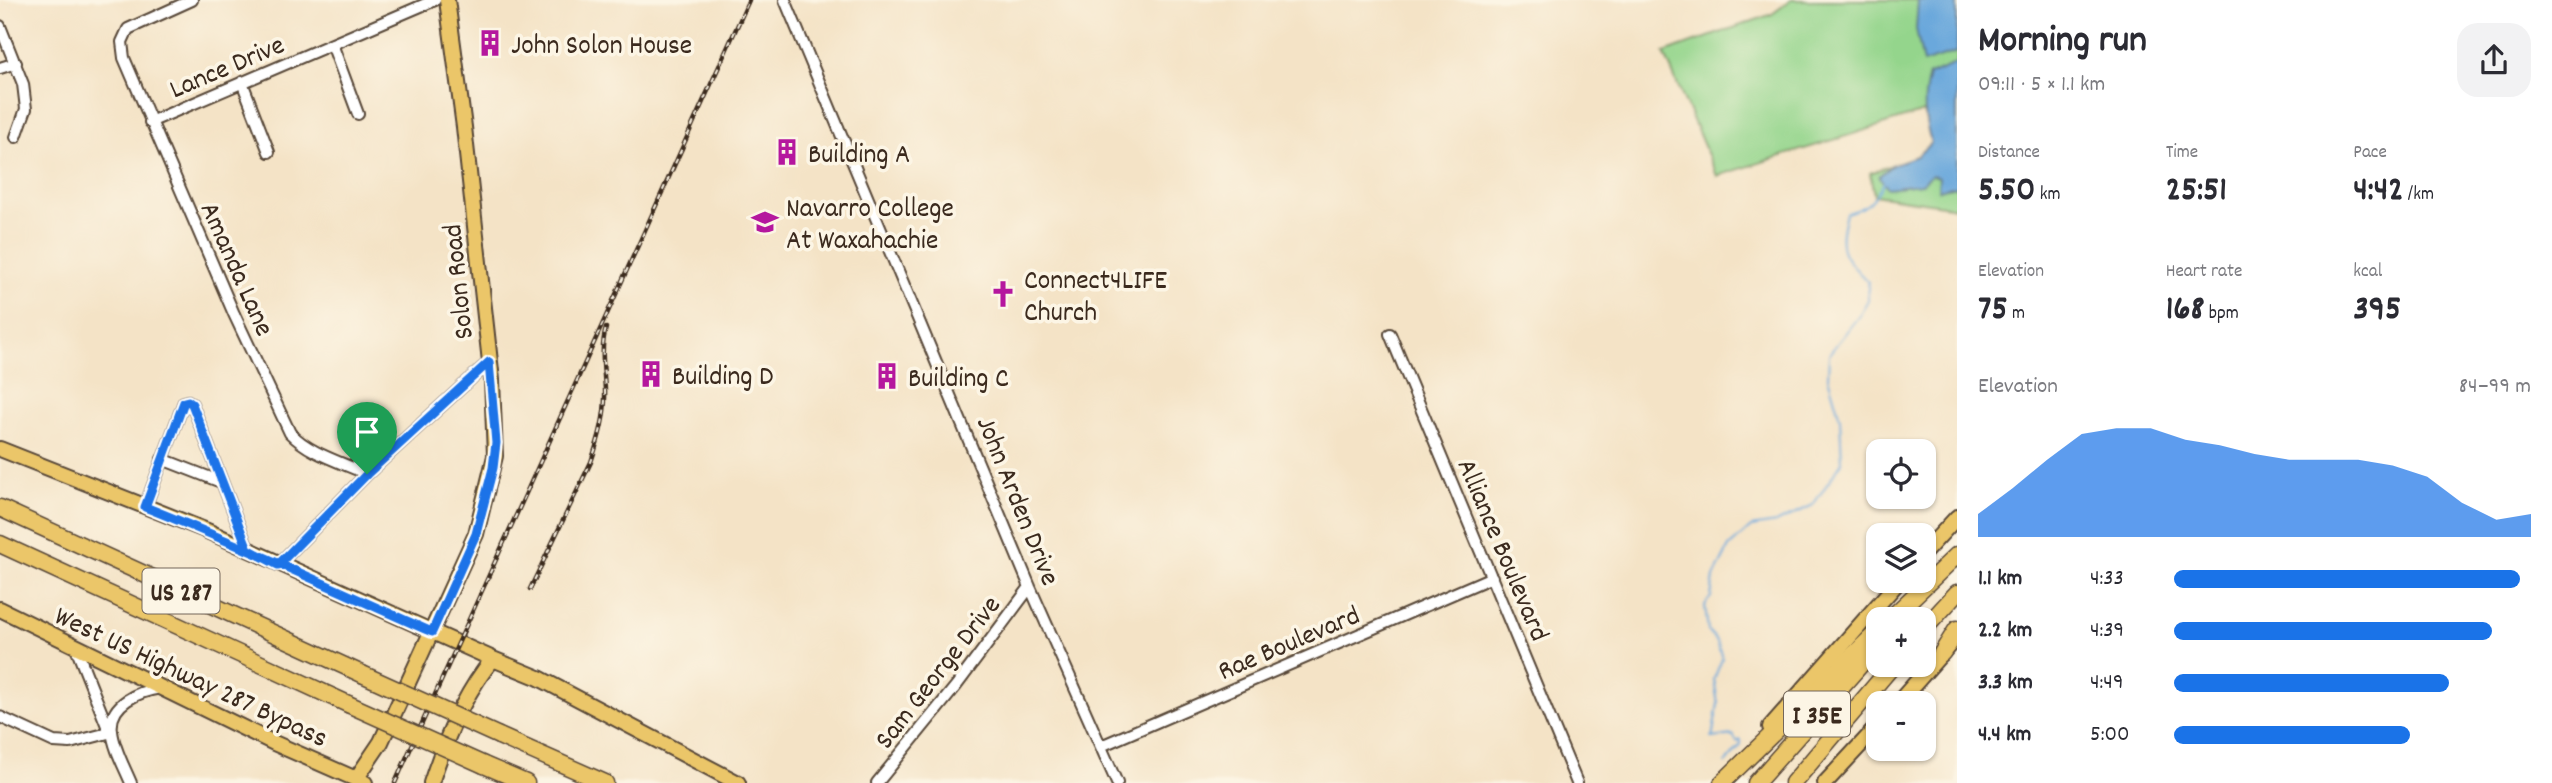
<!DOCTYPE html>
<meta charset="utf-8">
<style>
:root{--surface:#fff;--page:#f2f2f3;--text:#2b2b33;--muted:#7c7c81;--accent:#1a73e8}
body{margin:0;font-family:Dekko,sans-serif;background:var(--page);color:var(--text);height:100vh;display:flex;flex-direction:column;font-size:26px;white-space:nowrap}
*{box-sizing:border-box;margin:0}
p{font-size:23px;color:var(--muted)}
.icon{flex:none;width:38px;height:38px;fill:none;stroke:currentColor;stroke-width:2;stroke-linecap:round;stroke-linejoin:round}
.map{position:relative;flex:1;overflow:hidden}
.side{display:flex;flex-direction:column;background:var(--surface);width:595px}
.side>*{flex:none}
.controls{position:absolute;left:1866px;top:439px;display:grid;gap:14px}
.controls a{display:grid;place-items:center;width:70px;height:70px;border-radius:14px;background:var(--surface);box-shadow:0 2px 5px #0004;font-size:35px}
.pin{position:absolute;display:grid;place-items:center;width:60px;height:60px;color:#fff;margin:-72px -30px;border-radius:50% 50% 50% 0;rotate:-45deg;box-shadow:0 0 7px #0007}
.pin .icon{rotate:45deg}
.round{display:grid;place-items:center;flex:none;width:74px;height:74px;border-radius:21px;background:var(--page)}
.overview{display:flex;align-items:center;justify-content:space-between;height:119px;padding:0 21px}
h1{font-size:38px;font-weight:700;line-height:52px}
.figures{display:grid;grid-template-columns:repeat(3,1fr);gap:10px;height:119px;padding:7px 21px}
.figures div{display:grid;align-content:center}
.figures b{font-size:35px;font-weight:700}
.figures small{font-size:19px;font-weight:400}
.figures p{font-size:19px}
.chart{height:196px;padding:14px 21px}
.chart p{display:flex;justify-content:space-between}
.chart svg{width:100%;height:126px;margin-top:7px;fill:var(--accent);opacity:.7}
ul{padding:0 21px;list-style:none;font-size:23px}
li{display:grid;grid-template-columns:112px 84px 1fr;align-items:center;height:52px}
li i{height:18px;border-radius:9px;background:var(--accent)}
main{display:flex;flex:1;min-height:0}
.map>svg:first-child{display:block}
.green{fill:#94d58c;stroke:#688055;stroke-width:2}
.water{fill:#6aa8dc;stroke:#52697d;stroke-width:2}
.lines{fill:none;stroke-linecap:round;stroke-linejoin:round}
.stream{stroke:#6aa8dc;stroke-width:2}
.minor-casing{stroke:#574637;stroke-width:14}
.major-casing{stroke:#574637;stroke-width:18}
.highway-casing{stroke:#574637;stroke-width:19}
.minor{stroke:#fff;stroke-width:10}
.major{stroke:#ebc669;stroke-width:14}
.highway{stroke:#ebc669;stroke-width:16}
.rail-casing{stroke:#3b2a1e;stroke-width:4.5}
.rail{stroke:#fcf5e5;stroke-width:2;stroke-dasharray:5;stroke-linecap:butt}
.highway-bridge-casing{stroke:#574637;stroke-width:19;stroke-linecap:butt}
.highway-bridge{stroke:#ebc669;stroke-width:16}
.route-casing{stroke:#fff;stroke-width:14}
.route{stroke:#1a73e8;stroke-width:9}
.labels{text-anchor:middle;stroke-width:7;stroke-linejoin:round;paint-order:stroke}
.shield{fill:#fcf5e5;stroke:#75675a;stroke-width:2}
.shield-label{font-size:26px;font-weight:bold;fill:#3b2a1e}
.poi-label{font-size:28px;fill:#3b2a1e;stroke:#fcf5e5;text-anchor:start}
.street-label{font-size:28px;fill:#3b2a1e;stroke:#fcf5e5}
</style>
<main>
<div class="map">
<svg width="1957" height="783" viewBox="0 0 1957 783">
<rect width="100%" height="100%" fill="#fcf5e5"/>
<filter id="ink" filterUnits="userSpaceOnUse"><feTurbulence type="fractalNoise" baseFrequency=".0143" numOctaves="2"/><feDisplacementMap in="SourceGraphic" scale="14" xChannelSelector="R" yChannelSelector="G"/><feConvolveMatrix kernelMatrix="1 2 1 2 8 2 1 2 1" color-interpolation-filters="sRGB"/></filter>
<filter id="wash" filterUnits="userSpaceOnUse"><feTurbulence type="fractalNoise" baseFrequency=".00686" numOctaves="4" result="noise"/><feDisplacementMap in="SourceGraphic" scale="28" xChannelSelector="R" yChannelSelector="G"/><feGaussianBlur stdDeviation="1.57" result="paint"/><feColorMatrix in="noise" values="0 0 0 0 0 0 0 0 0 0 0 0 0 0 0 0 0 1.4 0 .05"/><feComposite in="paint" operator="in"/></filter>
<g filter="url(#wash)">
<rect width="100%" height="100%" fill="#f4e3c6"/>
<path class="green" d="M 1791,0 L 1957,0 L 1957,207 L 1874,195 L 1870,173 L 1917,156 L 1931,143 L 1924,112 L 1717,176 L 1664,53 L 1772,14 Z"/>
<path class="water" d="M 1918,0 L 1957,0 L 1957,52 L 1923,63 L 1916,29 Z
M 1957,63 L 1957,186 L 1938,190 L 1939,177 L 1932,175 L 1921,184 L 1887,188 L 1879,176 L 1892,165 L 1917,156 L 1931,143 C 1924,119 1922,99 1929,75 Z"/>
<g class="lines">
<path class="stream" d="M 1726,763 L 1741,745 L 1741,740 L 1737,742 L 1733,735 L 1712,738 L 1718,704 L 1714,679 L 1722,659 L 1717,641 L 1708,631 L 1705,605 L 1711,597 L 1714,577 L 1729,547 L 1751,527 L 1776,523 L 1813,505 L 1842,462 L 1840,418 L 1828,377 L 1829,354 L 1858,317 L 1868,300 L 1868,282 C 1842,255 1836,250 1846,213 C 1871,206 1871,203 1884,182"/>
</g>
</g>
<g filter="url(#ink)">
<g class="lines">
<defs>
<path id="minor" d="M 192,0 L 128,29 L 122,42 L 124,58 L 234,314 L 290,433 C 310,454 341,462 367,474
M 785,0 L 1030,587 L 1117,783
M 0,26 L 23,84 L 26,109 L 16,137
M 332,44 L 358,114
M 0,68 L 16,63
M 242,82 L 269,152
M 150,122 L 435,0
M 1390,334 L 1577,783
M 162,459 L 221,482
M 145,507 L 184,402 L 188,401 L 192,404 L 248,549
M 278,565 L 367,474 L 489,362
M 0,717 L 54,742 L 70,743 L 112,732 L 107,726 L 76,648
M 1101,746 L 1492,577
M 131,783 C 124,766 114,749 112,731 C 108,703 140,691 161,688
M 877,783 L 956,686 L 1030,587"/>
<path id="major" d="M 0,449 L 205,530 L 493,659 L 539,678 L 738,783
M 1923,554 L 1957,517
M 0,609 L 274,743 L 365,783
M 1897,704 L 1950,644
M 1770,727 L 1899,581
M 356,779 L 381,742 L 476,534 L 495,456 L 492,380 L 464,127 L 447,0
M 431,783 C 444,743 465,692 493,659
M 1825,783 L 1878,726"/>
<path id="highway" d="M 0,508 L 362,674
M 0,544 L 348,704
M 1889,620 L 1957,555
M 1923,630 L 1957,593
M 1942,653 L 1957,629
M 499,736 L 605,783
M 484,765 L 526,783
M 1722,783 L 1878,631
M 1756,783 L 1878,645
M 1793,783 L 1893,665"/>
</defs>
<use href="#minor" class="minor-casing"/>
<use href="#major" class="major-casing"/>
<use href="#highway" class="highway-casing"/>
<use href="#minor" class="minor"/>
<use href="#major" class="major"/>
<use href="#highway" class="highway"/>
<defs>
<path id="rail" d="M 530,589 L 591,462 C 599,439 606,415 605,390 C 604,369 600,349 606,328
M 395,783 L 749,0"/>
</defs>
<use href="#rail" class="rail-casing"/>
<use href="#rail" class="rail"/>
<defs>
<path id="highway-bridge" d="M 362,674 L 499,736
M 348,704 L 484,765"/>
</defs>
<use href="#highway-bridge" class="highway-bridge-casing"/>
<use href="#highway-bridge" class="highway-bridge"/>
</g>
</g>
<g class="lines" filter="url(#ink)">
<defs>
<path id="route" d="M 367,474 L 278,565 L 248,549 L 192,404 L 188,401 L 184,402 L 145,507 C 242,545 336,590 432,632 L 476,534 L 493,468 L 496,443 L 489,362 L 367,474"/>
</defs>
<use href="#route" class="route-casing"/>
<use href="#route" class="route"/>
</g>
<defs>
<symbol id="building-bare" viewBox="-9 -9 18 18"><path d="M-4-6H4V6H1V3H-1V6H-4ZM-2.5-4.3h1.7v1.8h-1.7ZM.8-4.3h1.7v1.8H.8ZM-2.5-1h1.7V.8h-1.7ZM.8-1h1.7V.8H.8Z" fill="#b5179e" stroke="#fcf5e5" stroke-width="2.5" paint-order="stroke"/></symbol>
<symbol id="university-bare" viewBox="-9 -9 18 18"><path d="M0-5L7-2L0 1L-7-2ZM-4 1L0 2.5L4 1V4Q0 6-4 4Z" fill="#b5179e" stroke="#fcf5e5" stroke-width="2.5" paint-order="stroke"/></symbol>
<symbol id="church-bare" viewBox="-9 -9 18 18"><path d="M-1.2-6h2.4v3.5h3.3v2.4h-3.3V6h-2.4V-.1h-3.3v-2.4h3.3Z" fill="#b5179e" stroke="#fcf5e5" stroke-width="2.5" paint-order="stroke"/></symbol>
</defs>
<g fill-rule="evenodd">
<use href="#building-bare" x="471" y="24" width="38" height="38"/>
<use href="#building-bare" x="768" y="133" width="38" height="38"/>
<use href="#university-bare" x="746" y="203" width="38" height="38"/>
<use href="#church-bare" x="984" y="275" width="38" height="38"/>
<use href="#building-bare" x="632" y="355" width="38" height="38"/>
<use href="#building-bare" x="868" y="357" width="38" height="38"/>
</g>
<g class="labels">
<g class="shield">
<rect x="142.5" y="568.5" width="77" height="45" rx="5"/>
<rect x="1784" y="691.5" width="66" height="45" rx="5"/>
</g>
<g class="shield-label">
<text x="181" y="600">US 287</text>
<text x="1817" y="723">I 35E</text>
</g>
<g class="poi-label">
<text x="511" y="53">John Solon House</text>
<text x="808" y="162">Building A</text>
<text x="786" y="216">Navarro College<tspan x="786" dy="32">At Waxahachie</tspan></text>
<text x="1024" y="288">Connect4LIFE<tspan x="1024" dy="32">Church</tspan></text>
<text x="672" y="384">Building D</text>
<text x="908" y="386">Building C</text>
</g>
<g class="street-label">
<text transform="translate(226 65) rotate(-23)" y="10">Lance Drive</text>
<text transform="translate(239 268) rotate(66)" y="10">Amanda Lane</text>
<text transform="translate(456 282) rotate(-96)" y="10">Solon Road</text>
<text transform="translate(1020 500) rotate(68)" y="10">John Arden Drive</text>
<text transform="translate(1505 549) rotate(67)" y="10">Alliance Boulevard</text>
<text transform="translate(1288 641) rotate(-23)" y="10">Rae Boulevard</text>
<text transform="translate(936 671) rotate(-52)" y="10">Sam George Drive</text>
<text transform="translate(192 675) rotate(25)" y="10">West US Highway 287 Bypass</text>
</g>
</g>
</svg>
<div class="controls">
<a><svg class="icon" aria-label="locate" viewBox="0 0 24 24"><circle cx="12" cy="12" r="6"/><path d="M12 2v4M12 18v4M2 12h4M18 12h4"/></svg></a>
<a><svg class="icon" aria-label="layers" viewBox="0 0 24 24"><path d="M12 4l9 5-9 5-9-5zM3 14l9 5 9-5"/></svg></a>
<a>+</a>
<a>−</a>
</div>
<div class="pin" style="left:367px;top:474px;background:#1e9e55"><svg class="icon" aria-label="arrive" viewBox="0 0 24 24"><path d="M6 21V4h12l-3 4 3 4H6"/></svg></div>
</div>
<section class="side">
<div class="overview"><div><h1>Morning run</h1><p>09:11 · 5 × 1.1 km</p></div><a class="round"><svg class="icon" aria-label="share" viewBox="0 0 24 24"><path d="M12 15V3M7 8l5-5 5 5M5 13v7h14v-7"/></svg></a></div>
<div class="figures">
<div><p>Distance</p><b>5.50<small> km</small></b></div>
<div><p>Time</p><b>25:51</b></div>
<div><p>Pace</p><b>4:42<small> /km</small></b></div>
</div>
<div class="figures">
<div><p>Elevation</p><b>75<small> m</small></b></div>
<div><p>Heart rate</p><b>168<small> bpm</small></b></div>
<div><p>kcal</p><b>395</b></div>
</div>
<div class="chart"><p><span>Elevation</span>84–99 m</p>
<svg viewBox="0 0 160 44" preserveAspectRatio="none"><path d="M0 44V36L10 27L20 17L30 8L40 6L50 6L60 10L70 12L80 15L90 17L100 17L110 17L120 19L130 23L140 32L150 38L160 36V44z"/></svg>
</div>
<ul>
<li><b>1.1 km</b>4:33<i style="width:97%"></i></li>
<li><b>2.2 km</b>4:39<i style="width:89%"></i></li>
<li><b>3.3 km</b>4:49<i style="width:77%"></i></li>
<li><b>4.4 km</b>5:00<i style="width:66%"></i></li>
</ul>
</section>
</main>
